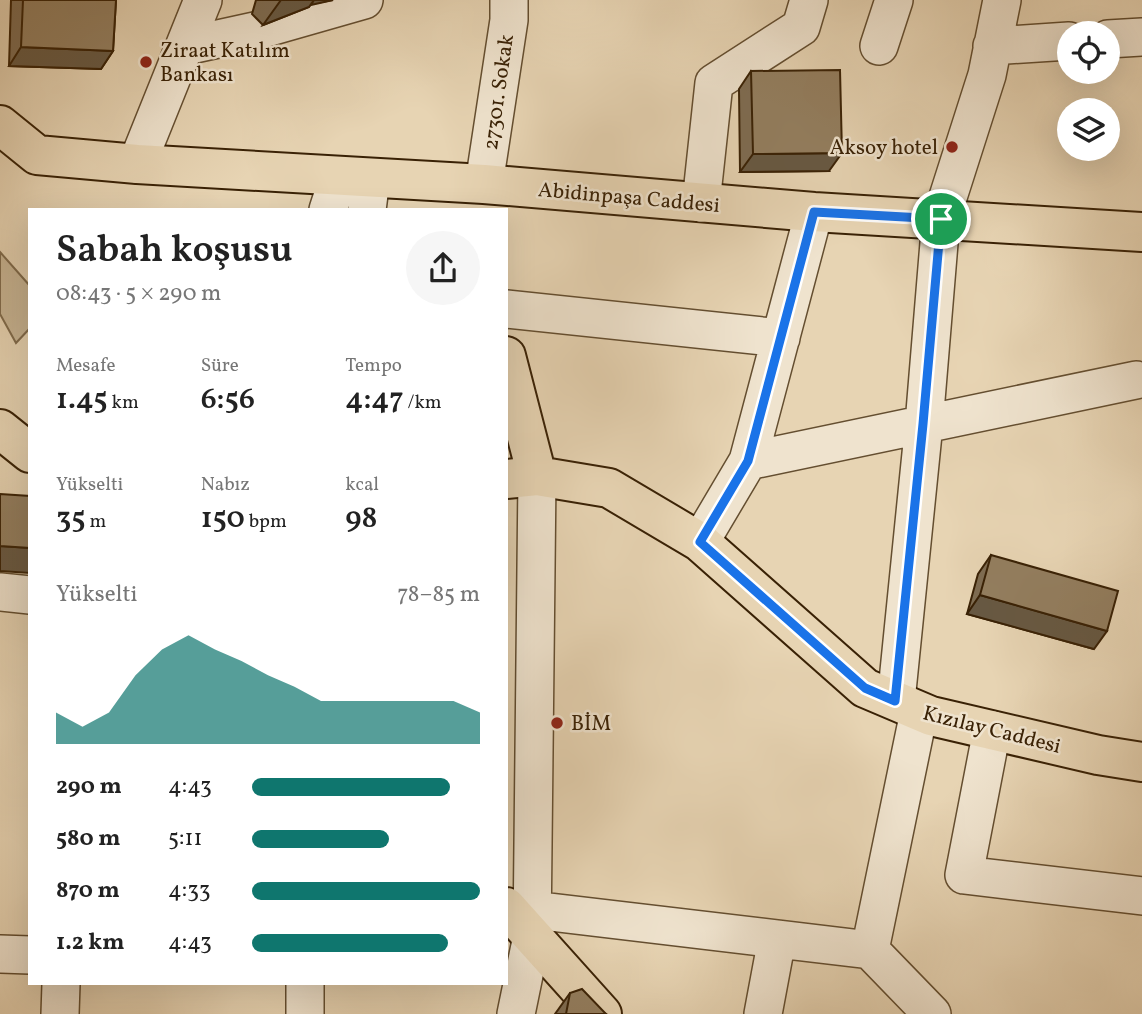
<!DOCTYPE html>
<html lang="tr">
<meta charset="utf-8">
<style>
:root{--surface:#fff;--page:#f6f6f6;--text:#222;--muted:#767676;--accent:#0f766e}
body{margin:0;font-family:Vollkorn,serif;background:var(--page);color:var(--text);height:100vh;display:flex;flex-direction:column;font-size:26px;white-space:nowrap}
*{box-sizing:border-box;margin:0}
p{font-size:23px;color:var(--muted)}
.icon{flex:none;width:38px;height:38px;fill:none;stroke:currentColor;stroke-width:2;stroke-linecap:round;stroke-linejoin:round}
.map{position:relative;flex:1;overflow:hidden}
.side{position:absolute;left:28px;top:208px;width:480px;height:777px;display:flex;flex-direction:column;background:var(--surface);border-radius:0px;box-shadow:0 7px 28px #0002}
.side>*{flex:none}
.tools{position:absolute;left:1057px;top:21px;display:grid;gap:14px}
.tools a{display:grid;place-items:center;width:63px;height:63px;border-radius:50%;background:var(--surface);box-shadow:0 7px 28px #0002;font-size:35px}
.pin{position:absolute;display:grid;place-items:center;width:60px;height:60px;color:#fff;margin:-30px;border:4px solid #fff;border-radius:50%;box-shadow:0 2px 7px #0007}
.round{display:grid;place-items:center;flex:none;width:74px;height:74px;border-radius:37px;background:var(--page)}
.overview{display:flex;align-items:center;justify-content:space-between;height:119px;padding:0 28px}
h1{font-size:38px;font-weight:600;line-height:52px}
.stats{display:grid;grid-template-columns:repeat(3,1fr);gap:10px;height:119px;padding:7px 28px}
.stats div{display:grid;align-content:center}
.stats b{font-size:30px;font-weight:600}
.stats small{font-size:19px;font-weight:400}
.stats p{font-size:19px}
.chart{height:196px;padding:14px 28px}
.chart p{display:flex;justify-content:space-between}
.chart svg{width:100%;height:126px;margin-top:7px;fill:var(--accent);opacity:.7}
ul{padding:0 28px;list-style:none;font-size:23px}
li{display:grid;grid-template-columns:112px 84px 1fr;align-items:center;height:52px}
li i{height:18px;border-radius:9px;background:var(--accent)}
.map>svg:first-child{display:block}
.green{fill:#c9b695;stroke:#816c4d;stroke-width:2}
.lines{fill:none;stroke-linecap:round;stroke-linejoin:round}
.minor-casing{stroke:#644e30;stroke-width:40}
.major-casing{stroke:#392105;stroke-width:42}
.minor{stroke:#efe3ce;stroke-width:37}
.major{stroke:#e7d4b3;stroke-width:38}
.wall{fill:#7e6c52;stroke:#392105;stroke-width:2}
.shaded-wall{fill:#675842;stroke:#392105;stroke-width:2}
.building{fill:#937e5f;stroke:#392105;stroke-width:2}
.route-casing{stroke:#fff;stroke-width:14}
.route{stroke:#1a73e8;stroke-width:9}
.poi-dot{fill:#8f2418;stroke:#efe3ce;stroke-width:2.5}
.labels{text-anchor:middle;stroke-width:5;stroke-linejoin:round;paint-order:stroke}
.poi-label{font-size:21px;fill:#392105;stroke:#efe3ce;text-anchor:start}
.street-label{font-size:21px;fill:#392105;stroke:#efe3ce}
</style>
<div class="map">
<svg width="1142" height="1014" viewBox="0 0 1142 1014">
<rect width="100%" height="100%" fill="#e7d4b3"/>
<filter id="stains"><feTurbulence type="fractalNoise" baseFrequency=".00286" numOctaves="4"/><feColorMatrix values="0 0 0 0 .2 0 0 0 0 .09 0 0 0 0 .02 0 0 0 .5 -.17"/></filter>
<radialGradient id="worn" r=".72"><stop offset=".6" stop-color="#630" stop-opacity="0"/><stop offset="1" stop-color="#630" stop-opacity=".3"/></radialGradient>
<path class="green" d="M 0,252 L 30,286 L 30,328 L 16,343 L 0,314 Z"/>
<g class="lines">
<defs>
<path id="minor" d="M 1108,39 L 1142,37
M 186,46 L 259,30 L 364,0
M 879,46 L 894,0
M 992,46 L 1069,41
M 137,164 L 203,0
M 484,184 L 509,20 L 509,0
M 701,203 L 714,83 L 801,27 L 809,0
M 328,210 L 339,176
M 367,210 L 371,178
M 506,309 L 781,338
M 748,461 L 1136,380
M 700,542 L 748,461 L 814,212
M 0,592 L 30,595
M 896,701 L 924,424 L 941,219 L 987,75 L 1002,0
M 992,730 L 964,875 L 1142,896
M 533,910 L 870,950 L 932,1014
M 870,950 L 919,712
M 0,954 L 30,955
M 305,984 L 305,1014
M 60,1014 L 61,984
M 516,1014 L 532,936 L 537,476
M 763,1014 L 777,939"/>
<path id="major" d="M 0,125 L 37,155 L 137,164 L 484,184 L 814,212 L 1142,232
M 506,356 L 537,476
M 0,429 L 30,453
M 506,479 L 537,476 L 609,488 L 700,542 L 865,688 L 931,716 L 1098,755 L 1142,762
M 506,907 L 602,1014"/>
</defs>
<use href="#minor" class="minor-casing"/>
<use href="#major" class="major-casing"/>
<use href="#minor" class="minor"/>
<use href="#major" class="major"/>
</g>
<path class="wall" d="M 11,0 L 116,0 L 113,51 L 101,69 L 9,66 Z
M 256,0 L 333,0 L 311,4 L 309,7 L 263,25 L 252,14 Z
M 751,71 L 829,171 L 740,172 L 739,89 Z
M 991,555 L 1094,649 L 967,614 L 978,574 Z
M 570,993 L 606,1014 L 555,1014 Z"/>
<path class="shaded-wall" d="M 281,0 L 314,0 L 309,7 L 263,25 Z
M 314,0 L 333,0 L 311,5 Z
M 21,47 L 113,51 L 101,69 L 9,66 Z
M 842,153 L 829,171 L 740,172 L 753,154 Z
M 0,546 L 30,548 L 30,573 L 0,571 Z
M 980,595 L 1107,631 L 1094,649 L 967,614 Z"/>
<path class="building" d="M 23,0 L 116,0 L 113,51 L 21,47 Z
M 840,70 L 842,153 L 753,154 L 751,71 Z
M 0,494 L 30,496 L 30,548 L 0,546 Z
M 991,555 L 1118,591 L 1107,631 L 980,595 Z
M 582,989 L 606,1014 L 566,1014 L 570,993 Z"/>
<g class="lines">
<defs>
<path id="route" d="M 814,212 L 941,219 L 923,424 L 895,701 L 865,688 L 700,542 L 748,461 Z"/>
</defs>
<use href="#route" class="route-casing"/>
<use href="#route" class="route"/>
</g>
<g class="poi-dot">
<circle cx="146" cy="62" r="7"/>
<circle cx="952" cy="147" r="7"/>
<circle cx="557" cy="723" r="7"/>
</g>
<g class="labels">
<g class="poi-label">
<text x="160" y="57">Ziraat Katılım<tspan x="160" dy="24">Bankası</tspan></text>
<text x="938" y="154" text-anchor="end">Aksoy hotel</text>
<text x="571" y="730">BİM</text>
</g>
<g class="street-label">
<text transform="translate(498 92) rotate(-82)" y="7">27301. Sokak</text>
<text transform="translate(629 197) rotate(5)" y="7">Abidinpaşa Caddesi</text>
<text transform="translate(992 729) rotate(14)" y="7">Kızılay Caddesi</text>
</g>
</g>
<rect width="100%" height="100%" filter="url(#stains)"/>
<rect width="100%" height="100%" fill="url(#worn)"/>
</svg>
<div class="tools">
<a><svg class="icon" aria-label="locate" viewBox="0 0 24 24"><circle cx="12" cy="12" r="6"/><path d="M12 2v4M12 18v4M2 12h4M18 12h4"/></svg></a>
<a><svg class="icon" aria-label="layers" viewBox="0 0 24 24"><path d="M12 4l9 5-9 5-9-5zM3 14l9 5 9-5"/></svg></a>
</div>
<div class="pin" style="left:941px;top:219px;background:#1e9e55"><svg class="icon" aria-label="arrive" viewBox="0 0 24 24"><path d="M6 21V4h12l-3 4 3 4H6"/></svg></div>
<section class="side">
<div class="overview"><div><h1>Sabah koşusu</h1><p>08:43 · 5 × 290 m</p></div><a class="round"><svg class="icon" aria-label="share" viewBox="0 0 24 24"><path d="M12 15V3M7 8l5-5 5 5M5 13v7h14v-7"/></svg></a></div>
<div class="stats">
<div><p>Mesafe</p><b>1.45<small> km</small></b></div>
<div><p>Süre</p><b>6:56</b></div>
<div><p>Tempo</p><b>4:47<small> /km</small></b></div>
</div>
<div class="stats">
<div><p>Yükselti</p><b>35<small> m</small></b></div>
<div><p>Nabız</p><b>150<small> bpm</small></b></div>
<div><p>kcal</p><b>98</b></div>
</div>
<div class="chart"><p><span>Yükselti</span>78–85 m</p>
<svg viewBox="0 0 160 44" preserveAspectRatio="none"><path d="M0 44V33L10 38L20 33L30 20L40 11L50 6L60 11L70 15L80 20L90 24L100 29L110 29L120 29L130 29L140 29L150 29L160 33V44z"/></svg>
</div>
<ul>
<li><b>290 m</b>4:43<i style="width:87%"></i></li>
<li><b>580 m</b>5:11<i style="width:60%"></i></li>
<li><b>870 m</b>4:33<i style="width:100%"></i></li>
<li><b>1.2 km</b>4:43<i style="width:86%"></i></li>
</ul>
</section>
</div>
